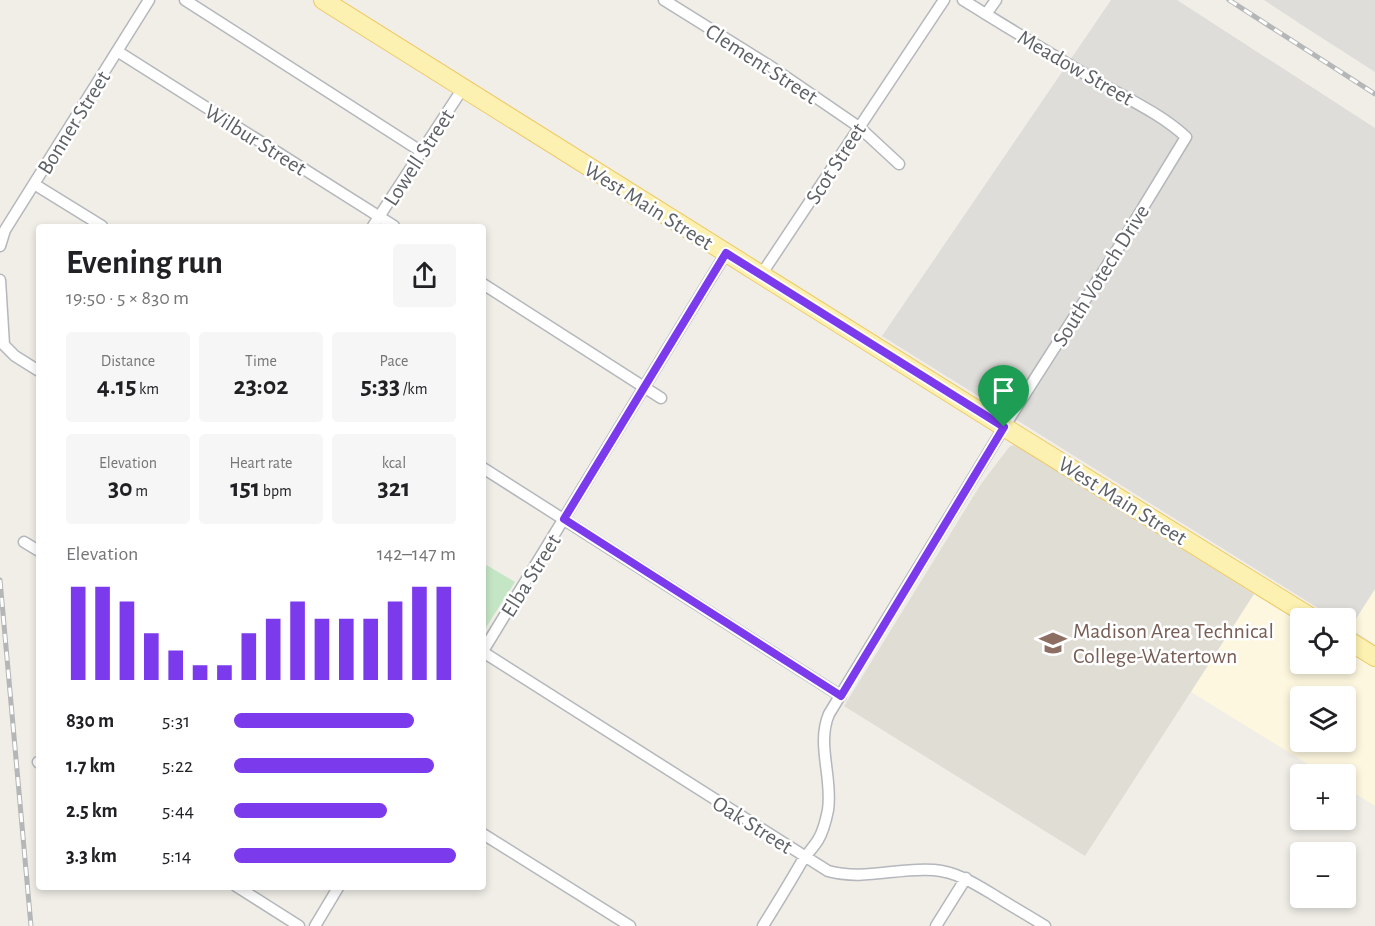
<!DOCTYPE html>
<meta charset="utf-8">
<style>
:root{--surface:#fff;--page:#f6f6f6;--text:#202124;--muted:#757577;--accent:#7c3aed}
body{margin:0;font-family:"Alegreya Sans",sans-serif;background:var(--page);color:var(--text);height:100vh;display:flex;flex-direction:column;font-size:22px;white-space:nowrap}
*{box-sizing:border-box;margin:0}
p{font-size:20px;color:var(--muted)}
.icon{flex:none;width:33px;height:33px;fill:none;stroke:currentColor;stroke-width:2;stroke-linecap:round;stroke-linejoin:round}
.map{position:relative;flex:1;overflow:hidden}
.details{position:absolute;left:36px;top:224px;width:450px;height:666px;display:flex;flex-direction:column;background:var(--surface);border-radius:6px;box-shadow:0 3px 9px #0003}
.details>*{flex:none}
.fabs{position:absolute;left:1290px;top:608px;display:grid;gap:12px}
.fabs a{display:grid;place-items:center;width:66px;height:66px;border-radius:6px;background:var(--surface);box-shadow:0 3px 9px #0003;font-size:30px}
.pin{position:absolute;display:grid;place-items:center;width:51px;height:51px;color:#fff;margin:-62px -26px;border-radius:50% 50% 50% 0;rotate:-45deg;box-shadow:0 0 6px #0007}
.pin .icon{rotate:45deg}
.round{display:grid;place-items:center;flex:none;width:63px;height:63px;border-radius:6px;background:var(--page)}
.overview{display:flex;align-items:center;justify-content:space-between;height:102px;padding:0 30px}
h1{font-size:33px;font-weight:700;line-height:45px}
.figures{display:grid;grid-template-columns:repeat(3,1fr);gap:9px;height:102px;padding:6px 30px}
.figures div{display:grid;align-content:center;border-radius:6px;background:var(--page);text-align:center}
.figures b{font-size:26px;font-weight:700}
.figures small{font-size:16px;font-weight:400}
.figures p{font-size:16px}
.chart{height:168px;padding:12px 30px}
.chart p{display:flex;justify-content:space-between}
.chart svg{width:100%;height:108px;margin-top:6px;stroke:var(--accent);stroke-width:6}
ul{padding:0 30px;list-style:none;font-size:20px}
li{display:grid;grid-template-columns:96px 72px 1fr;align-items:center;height:45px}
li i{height:15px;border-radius:8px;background:var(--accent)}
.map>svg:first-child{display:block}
.commercial{fill:#fdf7df;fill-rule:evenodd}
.industrial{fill:#dfddd9}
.education{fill:#e0ddd5}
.green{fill:#c5e6c5}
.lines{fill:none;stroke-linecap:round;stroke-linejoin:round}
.street-casing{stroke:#b4b7bb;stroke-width:13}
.primary-casing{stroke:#edc963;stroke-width:20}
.street{stroke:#fff;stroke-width:10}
.primary{stroke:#fcf1b0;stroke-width:18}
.rail-casing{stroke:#b5b6b7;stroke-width:5}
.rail{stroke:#fff;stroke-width:3;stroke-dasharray:9;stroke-linecap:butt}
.route-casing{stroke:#fff;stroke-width:12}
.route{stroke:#7c3aed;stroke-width:8}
.labels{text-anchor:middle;stroke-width:5;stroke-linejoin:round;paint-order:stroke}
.street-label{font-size:22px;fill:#5e6267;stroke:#fff}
.education-label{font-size:22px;fill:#785e54;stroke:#fff;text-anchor:start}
</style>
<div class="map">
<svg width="1375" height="926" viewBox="0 0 1375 926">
<rect width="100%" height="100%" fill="#f0eee7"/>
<path class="commercial" d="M 1375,589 L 1375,644 L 1350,628 Z
M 1254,594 L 1300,622 L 1300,663 L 1346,663 L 1346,649 L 1375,667 L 1375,806 L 1346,788 L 1346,774 L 1324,774 L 1191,692 ZM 1300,696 L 1346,696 L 1346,741 L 1300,741 Z"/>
<path class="industrial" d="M 1111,0 L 1177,0 L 1375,128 L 1375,589 L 1350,628 L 1346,625 L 1346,618 L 1334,618 L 882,336 Z
M 1264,0 L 1375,0 L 1375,72 L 1305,27 Z"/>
<path class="education" d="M 1015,445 L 1254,594 L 1085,856 L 844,706 L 981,484 L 1010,446 Z"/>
<path class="green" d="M 483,563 L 515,582 L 483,632 Z"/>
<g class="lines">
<defs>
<path id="street" d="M 185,0 L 422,152
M 664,0 L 773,68 L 859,127 L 899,164
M 986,14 L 996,0
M 117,51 L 394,226
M 34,184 L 102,226
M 373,226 L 463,88
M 0,246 L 5,230 L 149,0
M 761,275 L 944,0
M 0,280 L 4,345 L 15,356 L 39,371
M 483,284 L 661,398
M 483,468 L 841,696
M 24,542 L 39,551
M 483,651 L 726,253
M 483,652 L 828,871 C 865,881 897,867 934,870 C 958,872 977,885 997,897 C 1013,907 1029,916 1045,926
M 38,762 L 39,763
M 483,834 L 630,926
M 236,886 L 299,926
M 315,926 L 339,886
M 763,926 C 776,905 789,884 801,863 C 806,855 813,848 818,840 C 823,832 826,820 828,810 C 833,778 816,744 829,714 L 1004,427 L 1122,242 L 1186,137 C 1160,113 1127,99 1097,81 C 1052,55 1007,27 963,0
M 936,926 L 966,878"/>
<path id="primary" d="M 323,0 L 1004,427 L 1312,618
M 1346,639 L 1375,657"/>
</defs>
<use href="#street" class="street-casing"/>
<use href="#primary" class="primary-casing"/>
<use href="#street" class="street"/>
<use href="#primary" class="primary"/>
<defs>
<path id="rail" d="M 1229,0 L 1375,94
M 0,580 L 31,926"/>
</defs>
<use href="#rail" class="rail-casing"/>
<use href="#rail" class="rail"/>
</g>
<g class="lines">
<defs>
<path id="route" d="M 726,253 L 1004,427 L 841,696 L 564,519 Z"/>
</defs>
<use href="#route" class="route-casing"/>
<use href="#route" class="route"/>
</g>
<defs>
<symbol id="university-bare" viewBox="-9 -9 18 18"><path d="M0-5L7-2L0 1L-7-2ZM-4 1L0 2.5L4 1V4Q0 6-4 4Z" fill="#8d6e63" stroke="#fff" stroke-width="2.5" paint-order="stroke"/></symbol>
</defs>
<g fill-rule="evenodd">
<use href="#university-bare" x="1034" y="624" width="38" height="38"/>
</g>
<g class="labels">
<g class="street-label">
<text transform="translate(762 63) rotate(33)" y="8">Clement Street</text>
<text transform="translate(1076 67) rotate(30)" y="8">Meadow Street</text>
<text transform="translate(73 122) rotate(-58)" y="8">Bonner Street</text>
<text transform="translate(256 139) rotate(32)" y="8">Wilbur Street</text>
<text transform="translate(418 157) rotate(-57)" y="8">Lowell Street</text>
<text transform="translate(835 163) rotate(-57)" y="8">Scot Street</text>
<text transform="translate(649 205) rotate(32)" y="8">West Main Street</text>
<text transform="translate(1100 275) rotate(-58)" y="8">South Votech Drive</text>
<text transform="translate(1123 500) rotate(32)" y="8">West Main Street</text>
<text transform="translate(530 575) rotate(-58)" y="8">Elba Street</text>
<text transform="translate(753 824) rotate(32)" y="8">Oak Street</text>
</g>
<g class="education-label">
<text x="1073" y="638">Madison Area Technical<tspan x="1073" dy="25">College-Watertown</tspan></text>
</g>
</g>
</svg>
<div class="fabs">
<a><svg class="icon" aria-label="locate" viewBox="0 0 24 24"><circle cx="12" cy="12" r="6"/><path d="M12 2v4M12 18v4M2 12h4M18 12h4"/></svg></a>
<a><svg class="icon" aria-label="layers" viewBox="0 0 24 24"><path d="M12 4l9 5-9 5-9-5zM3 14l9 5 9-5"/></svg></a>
<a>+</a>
<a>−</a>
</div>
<div class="pin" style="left:1004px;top:427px;background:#1e9e55"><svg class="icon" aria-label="arrive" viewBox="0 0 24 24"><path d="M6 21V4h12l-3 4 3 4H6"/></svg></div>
<section class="details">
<div class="overview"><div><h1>Evening run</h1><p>19:50 · 5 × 830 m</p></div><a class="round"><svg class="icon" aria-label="share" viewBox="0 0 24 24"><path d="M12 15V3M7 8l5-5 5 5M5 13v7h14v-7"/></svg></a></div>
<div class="figures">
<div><p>Distance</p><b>4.15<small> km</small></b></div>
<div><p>Time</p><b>23:02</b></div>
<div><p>Pace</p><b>5:33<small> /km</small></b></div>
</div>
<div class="figures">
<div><p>Elevation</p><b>30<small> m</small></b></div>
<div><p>Heart rate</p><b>151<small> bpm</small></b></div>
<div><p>kcal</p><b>321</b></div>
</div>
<div class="chart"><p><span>Elevation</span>142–147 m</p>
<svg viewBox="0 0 160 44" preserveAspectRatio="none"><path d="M5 44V6M15 44V6M25 44V12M35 44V25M45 44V32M55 44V38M65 44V38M75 44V25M85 44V19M95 44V12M105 44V19M115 44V19M125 44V19M135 44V12M145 44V6M155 44V6"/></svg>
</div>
<ul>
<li><b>830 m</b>5:31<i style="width:81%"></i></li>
<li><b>1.7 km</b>5:22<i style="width:90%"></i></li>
<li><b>2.5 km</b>5:44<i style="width:69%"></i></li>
<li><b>3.3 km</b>5:14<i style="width:100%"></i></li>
</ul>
</section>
</div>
